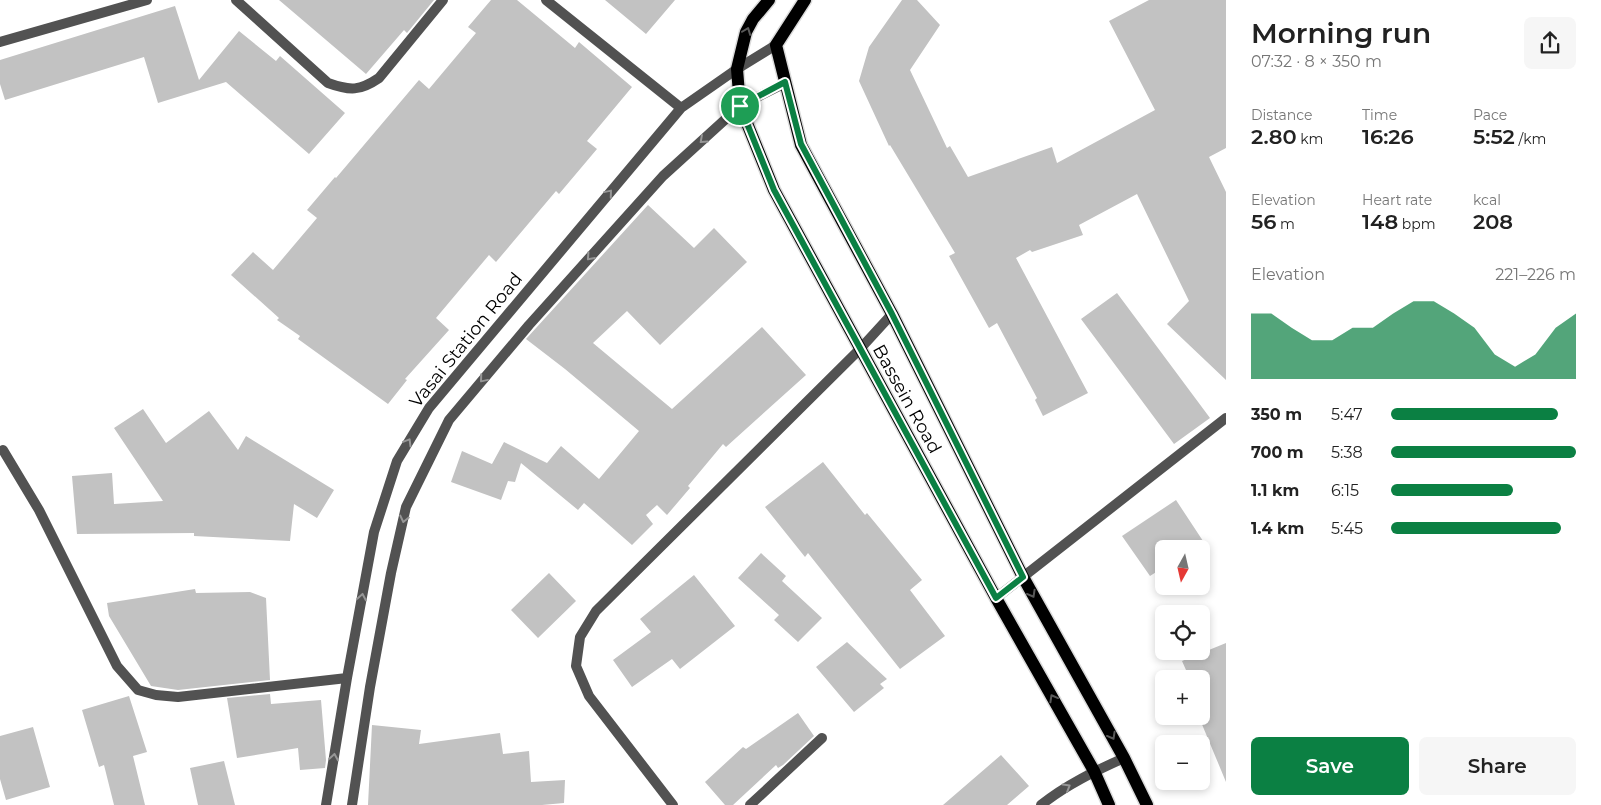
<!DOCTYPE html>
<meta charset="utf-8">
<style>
:root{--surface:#fff;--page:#f6f6f6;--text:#222;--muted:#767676;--accent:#0b8043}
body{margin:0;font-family:Montserrat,sans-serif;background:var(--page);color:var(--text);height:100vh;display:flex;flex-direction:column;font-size:19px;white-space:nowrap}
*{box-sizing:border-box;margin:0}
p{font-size:16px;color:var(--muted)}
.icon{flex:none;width:28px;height:28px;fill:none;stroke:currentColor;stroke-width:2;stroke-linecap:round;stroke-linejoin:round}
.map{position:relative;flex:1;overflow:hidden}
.panel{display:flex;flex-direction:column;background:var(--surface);width:375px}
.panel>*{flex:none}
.needle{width:32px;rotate:188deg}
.fabs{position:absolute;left:1155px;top:540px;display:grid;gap:10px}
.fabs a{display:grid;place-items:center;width:55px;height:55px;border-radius:8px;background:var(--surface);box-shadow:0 2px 8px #0003;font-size:25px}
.pin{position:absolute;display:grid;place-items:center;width:42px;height:42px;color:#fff;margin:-21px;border:2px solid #fff;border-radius:50%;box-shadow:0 1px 5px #0007}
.round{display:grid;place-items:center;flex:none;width:52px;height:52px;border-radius:8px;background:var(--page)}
.overview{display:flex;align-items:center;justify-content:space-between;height:85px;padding:0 25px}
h1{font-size:28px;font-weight:600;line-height:38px}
.stats{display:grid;grid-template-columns:repeat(3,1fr);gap:8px;height:85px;padding:5px 25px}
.stats div{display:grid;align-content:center}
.stats b{font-size:21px;font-weight:600}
.stats small{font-size:14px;font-weight:400}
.stats p{font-size:14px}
.chart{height:140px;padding:10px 25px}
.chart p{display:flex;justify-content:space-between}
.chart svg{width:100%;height:90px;margin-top:5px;fill:var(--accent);opacity:.7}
.cta{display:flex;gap:10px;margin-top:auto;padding:10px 25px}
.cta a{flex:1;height:58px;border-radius:8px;background:var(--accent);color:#fff;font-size:20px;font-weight:600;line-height:58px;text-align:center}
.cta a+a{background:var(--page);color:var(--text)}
ul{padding:0 25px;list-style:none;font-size:16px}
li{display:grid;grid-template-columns:80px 60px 1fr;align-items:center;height:38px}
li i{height:12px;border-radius:6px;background:var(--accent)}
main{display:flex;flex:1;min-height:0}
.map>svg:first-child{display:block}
.building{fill:#c2c2c2}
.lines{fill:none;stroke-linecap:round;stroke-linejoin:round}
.primary-casing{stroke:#dbdbdb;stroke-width:15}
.minor{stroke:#525252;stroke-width:10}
.primary{stroke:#000;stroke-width:12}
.oneway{stroke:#595959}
.oneway2{stroke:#979797}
.route-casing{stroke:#fff;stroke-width:10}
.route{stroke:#0b8043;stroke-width:6}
.labels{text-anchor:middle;stroke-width:5;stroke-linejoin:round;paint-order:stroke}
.street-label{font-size:18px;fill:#000;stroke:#fff}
</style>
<main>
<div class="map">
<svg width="1226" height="805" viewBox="0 0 1226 805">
<rect width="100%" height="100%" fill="#fff"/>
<path class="building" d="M 279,0 L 434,0 L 407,33 L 404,30 L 366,74 Z
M 491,0 L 517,0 L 575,48 L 579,42 L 632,87 L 587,141 L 597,149 L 559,194 L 556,191 L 496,262 L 489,255 L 436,318 L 449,330 L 405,379 L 407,380 L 388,404 L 298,339 L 300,336 L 277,320 L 279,318 L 231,275 L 253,252 L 273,270 L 317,218 L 307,210 L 335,177 L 336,178 L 419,80 L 429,89 L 476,33 L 468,27 Z
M 605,0 L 675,0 L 646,34 Z
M 902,0 L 917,0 L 940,25 L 910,70 L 947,148 L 950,146 L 968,177 L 1052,147 L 1057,163 L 1155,110 L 1109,21 L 1149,0 L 1226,0 L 1226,148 L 1209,157 L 1226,192 L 1226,380 L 1167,324 L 1189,301 L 1137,194 L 1079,225 L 1083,235 L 1032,252 L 1030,250 L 1016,258 L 1088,393 L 1043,416 L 1035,400 L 1037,398 L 997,323 L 989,328 L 949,256 L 955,253 L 890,145 L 889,146 L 859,81 L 869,47 Z
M 175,6 L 199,80 L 239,31 L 276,61 L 280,56 L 345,113 L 309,154 L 226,82 L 158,103 L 144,57 L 5,100 L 0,84 L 0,60 Z
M 648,205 L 694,248 L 714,228 L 747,262 L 660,345 L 627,311 L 593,343 L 672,409 L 762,327 L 806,375 L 726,447 L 723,444 L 688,486 L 690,488 L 667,515 L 657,505 L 646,515 L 653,524 L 632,545 L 584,503 L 578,510 L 521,463 L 515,482 L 508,481 L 501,500 L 451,482 L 462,451 L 492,464 L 504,442 L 547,463 L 561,446 L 599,479 L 639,431 L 565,369 L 526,339 Z
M 1117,293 L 1210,418 L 1174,444 L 1081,319 Z
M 143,409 L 166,443 L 209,411 L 238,450 L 246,436 L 334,490 L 317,518 L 294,504 L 290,541 L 194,536 L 194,533 L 77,534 L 72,476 L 112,473 L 114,504 L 163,501 L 114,428 Z
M 823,462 L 865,515 L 867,513 L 922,580 L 910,590 L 945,636 L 900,669 L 808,553 L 805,557 L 765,507 Z
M 1176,500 L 1203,541 L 1191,549 L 1164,549 L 1164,567 L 1150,576 L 1122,536 Z
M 761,553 L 786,576 L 782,581 L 822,618 L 798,642 L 774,620 L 779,615 L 738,578 Z
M 549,573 L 576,601 L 538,638 L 511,610 Z
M 694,575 L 735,626 L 680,669 L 672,659 L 632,687 L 613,660 L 651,632 L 640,619 Z
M 195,589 L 196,593 L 250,592 L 266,598 L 270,680 L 178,690 L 151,686 L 109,616 L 107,603 Z
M 847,642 L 887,679 L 880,684 L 884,688 L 854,712 L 816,667 Z
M 1226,643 L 1226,782 L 1201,722 L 1207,720 L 1201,706 L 1201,679 L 1190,679 L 1182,661 Z
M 270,694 L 271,704 L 321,700 L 326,760 L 325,768 L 300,770 L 298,748 L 237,758 L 227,698 Z
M 129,696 L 147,752 L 133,756 L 145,805 L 114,805 L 104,765 L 99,767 L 82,710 Z
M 798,713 L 814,736 L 783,765 L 778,768 L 776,765 L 733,805 L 725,805 L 705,782 L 743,747 L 746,749 Z
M 372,725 L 421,730 L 419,744 L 500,733 L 503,754 L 529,751 L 531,782 L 565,780 L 564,803 L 542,805 L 368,805 Z
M 33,727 L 50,787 L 6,800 L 0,779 L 0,736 Z
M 1001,755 L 1029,786 L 1007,805 L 943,805 Z
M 224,761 L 235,805 L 198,805 L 190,768 Z"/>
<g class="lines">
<defs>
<path id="primary" d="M 769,0 L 753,19 L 746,32 L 737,69 L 740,106 L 774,190 L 996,598 L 1094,771 L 1109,805
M 805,0 L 776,45 L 801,145 L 892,314 L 1023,577 L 1124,758 L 1147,805"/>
</defs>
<use href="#primary" class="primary-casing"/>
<path class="minor" d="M 236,0 L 328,83 C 350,91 360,91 379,78 L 443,0
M 546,0 L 681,108
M 0,42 L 147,0
M 3,450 L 39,510 L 117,666 L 138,690 L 156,695 L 178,697 L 347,678
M 996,598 L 1226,418
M 326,805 L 347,678 L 374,532 L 397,461 L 429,408 L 681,108 L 737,69 L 776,45
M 352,805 L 370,687 L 391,573 L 406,507 L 449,420 L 529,325 L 663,176 L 740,106 L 785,83
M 673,805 L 589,696 L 576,666 L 580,637 L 596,611 L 860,349 L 892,314
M 750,805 L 822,738
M 1041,805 C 1066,785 1095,771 1124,758"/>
<use href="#primary" class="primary"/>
</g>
<defs><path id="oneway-chevron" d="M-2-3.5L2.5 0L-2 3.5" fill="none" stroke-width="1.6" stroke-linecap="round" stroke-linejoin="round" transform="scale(1.25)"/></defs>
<g class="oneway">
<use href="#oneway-chevron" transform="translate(747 31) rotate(-69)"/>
<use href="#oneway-chevron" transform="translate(1032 594) rotate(61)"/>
<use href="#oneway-chevron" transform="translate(1053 698) rotate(-119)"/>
<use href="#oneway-chevron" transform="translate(1112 736) rotate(61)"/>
</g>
<g class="oneway2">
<use href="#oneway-chevron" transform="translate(703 140) rotate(138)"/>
<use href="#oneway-chevron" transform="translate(609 193) rotate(-50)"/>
<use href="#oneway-chevron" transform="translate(590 257) rotate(132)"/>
<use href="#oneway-chevron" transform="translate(483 379) rotate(130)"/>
<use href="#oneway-chevron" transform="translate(408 442) rotate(-59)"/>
<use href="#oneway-chevron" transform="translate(404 519) rotate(103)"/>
<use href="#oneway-chevron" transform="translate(362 597) rotate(-80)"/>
<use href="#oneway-chevron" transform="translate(334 757) rotate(-81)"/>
<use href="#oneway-chevron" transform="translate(1067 787) rotate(-31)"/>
</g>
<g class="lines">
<defs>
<path id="route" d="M 785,82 L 801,144 L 892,314 L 1023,577 L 996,598 L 774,190 L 740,106 Z"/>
</defs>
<use href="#route" class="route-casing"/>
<use href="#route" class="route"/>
</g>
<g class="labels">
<g class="street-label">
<text transform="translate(466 340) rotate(-51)" y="6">Vasai Station Road</text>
<text transform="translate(907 399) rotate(61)" y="6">Bassein Road</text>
</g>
</g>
</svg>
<div class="fabs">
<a><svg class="needle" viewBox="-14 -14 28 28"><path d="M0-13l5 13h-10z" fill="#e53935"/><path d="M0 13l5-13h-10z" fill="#767676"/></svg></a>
<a><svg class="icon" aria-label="locate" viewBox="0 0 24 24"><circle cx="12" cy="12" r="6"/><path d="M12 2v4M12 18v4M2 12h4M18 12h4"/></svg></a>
<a>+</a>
<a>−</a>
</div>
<div class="pin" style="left:740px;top:106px;background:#1e9e55"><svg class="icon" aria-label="arrive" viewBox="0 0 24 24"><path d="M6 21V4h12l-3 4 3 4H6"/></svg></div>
</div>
<section class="panel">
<div class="overview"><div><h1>Morning run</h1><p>07:32 · 8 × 350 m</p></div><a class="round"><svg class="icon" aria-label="share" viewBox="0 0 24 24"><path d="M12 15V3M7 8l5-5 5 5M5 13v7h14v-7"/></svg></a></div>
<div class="stats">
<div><p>Distance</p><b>2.80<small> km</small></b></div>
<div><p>Time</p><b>16:26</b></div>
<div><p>Pace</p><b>5:52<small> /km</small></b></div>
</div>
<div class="stats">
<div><p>Elevation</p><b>56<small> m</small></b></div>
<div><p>Heart rate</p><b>148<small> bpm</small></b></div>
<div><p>kcal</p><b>208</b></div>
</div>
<div class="chart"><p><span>Elevation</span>221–226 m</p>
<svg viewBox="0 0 160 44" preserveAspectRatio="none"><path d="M0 44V12L10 12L20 19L30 25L40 25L50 19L60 19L70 12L80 6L90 6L100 12L110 19L120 32L130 38L140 32L150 19L160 12V44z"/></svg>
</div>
<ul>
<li><b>350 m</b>5:47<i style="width:90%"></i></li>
<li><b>700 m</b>5:38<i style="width:100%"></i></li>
<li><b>1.1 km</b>6:15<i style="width:66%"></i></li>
<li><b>1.4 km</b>5:45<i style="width:92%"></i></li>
</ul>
<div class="cta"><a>Save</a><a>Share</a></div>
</section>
</main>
